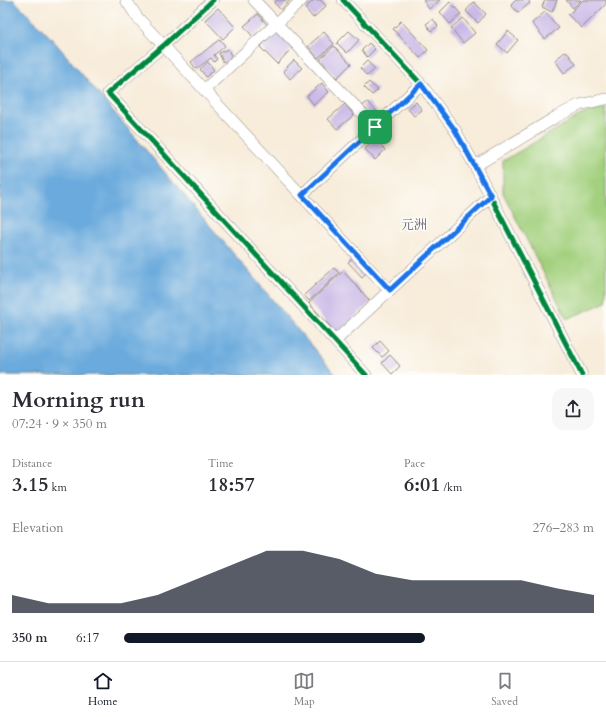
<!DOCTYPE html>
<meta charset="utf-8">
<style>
:root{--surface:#fff;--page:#f7f7f7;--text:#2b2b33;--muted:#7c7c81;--line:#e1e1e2;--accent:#111827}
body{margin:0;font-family:Cardo,"Noto Serif JP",serif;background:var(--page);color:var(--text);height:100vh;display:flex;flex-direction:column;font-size:15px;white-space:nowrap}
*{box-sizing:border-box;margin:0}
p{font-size:13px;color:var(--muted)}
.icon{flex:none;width:22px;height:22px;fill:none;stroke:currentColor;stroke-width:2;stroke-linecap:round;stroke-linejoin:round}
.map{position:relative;height:375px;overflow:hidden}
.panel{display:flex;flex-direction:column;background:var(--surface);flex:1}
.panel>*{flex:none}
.pin{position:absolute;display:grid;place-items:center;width:34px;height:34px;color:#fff;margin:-17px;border-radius:8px;box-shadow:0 2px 6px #0006}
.round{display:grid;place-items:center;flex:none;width:42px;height:42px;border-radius:12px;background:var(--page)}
.overview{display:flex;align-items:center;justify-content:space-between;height:68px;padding:0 12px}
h1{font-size:22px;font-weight:600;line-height:30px}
.stats{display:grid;grid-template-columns:repeat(3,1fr);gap:6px;height:68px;padding:4px 12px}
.stats div{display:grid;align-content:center}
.stats b{font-size:20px;font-weight:600}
.stats small{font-size:11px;font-weight:400}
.stats p{font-size:11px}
.chart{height:112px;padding:8px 12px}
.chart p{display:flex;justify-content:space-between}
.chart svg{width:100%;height:72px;margin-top:4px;fill:var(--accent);opacity:.7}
ul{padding:0 12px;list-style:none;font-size:13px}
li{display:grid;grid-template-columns:64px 48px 1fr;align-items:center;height:30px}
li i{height:10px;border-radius:5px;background:var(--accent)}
.dock{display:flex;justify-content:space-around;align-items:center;height:56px;border-top:1px solid var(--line);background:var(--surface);font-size:11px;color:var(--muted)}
.dock a{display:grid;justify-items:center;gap:2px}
.dock .on{color:var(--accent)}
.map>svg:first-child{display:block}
.green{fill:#a3d07e;stroke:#677e54}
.water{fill:#6aaadd;stroke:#4a6a84}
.building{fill:#c7b6e6}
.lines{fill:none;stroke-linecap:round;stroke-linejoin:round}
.minor-casing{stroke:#928c82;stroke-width:12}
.minor{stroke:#fff;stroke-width:11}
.cycleway-casing{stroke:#fdfcf7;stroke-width:8}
.cycleway{stroke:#00873e;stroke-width:5}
.route-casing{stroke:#fff;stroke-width:8}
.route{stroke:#1a73e8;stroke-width:5}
.labels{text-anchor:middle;stroke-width:3;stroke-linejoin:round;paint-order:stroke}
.neighbourhood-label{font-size:13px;fill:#625c6c;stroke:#fdfcf7}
</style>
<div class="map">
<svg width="606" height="375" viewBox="0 0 606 375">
<rect width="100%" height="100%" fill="#fdfcf7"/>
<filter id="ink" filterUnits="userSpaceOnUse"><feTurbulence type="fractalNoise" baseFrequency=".025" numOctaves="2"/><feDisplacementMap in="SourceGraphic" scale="8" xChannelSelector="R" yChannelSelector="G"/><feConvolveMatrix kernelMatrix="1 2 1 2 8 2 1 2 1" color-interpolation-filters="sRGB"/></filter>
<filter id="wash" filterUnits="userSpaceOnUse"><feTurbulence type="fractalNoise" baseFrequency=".012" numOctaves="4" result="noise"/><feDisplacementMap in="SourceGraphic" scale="16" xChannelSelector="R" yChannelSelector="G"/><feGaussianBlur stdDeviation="0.9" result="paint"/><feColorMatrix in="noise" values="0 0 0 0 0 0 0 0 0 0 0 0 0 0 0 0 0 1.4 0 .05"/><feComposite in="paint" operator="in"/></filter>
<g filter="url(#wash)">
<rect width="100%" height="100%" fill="#f8ecda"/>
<path class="green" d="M 606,108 L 606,302 L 567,319 L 503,193 L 503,161 L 582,114 Z"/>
<path class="water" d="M 0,0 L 14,0 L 53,40 L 336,375 L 0,375 Z"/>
<g id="blocks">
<path class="building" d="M 277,0 L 290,0 L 281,10 L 274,3 Z
M 314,0 L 321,0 L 326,6 L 313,18 L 305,8 Z
M 423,0 L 440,0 L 429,9 Z
M 516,0 L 528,0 L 530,3 L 518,13 L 511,5 Z
M 545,0 L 557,0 L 552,12 L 542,7 Z
M 566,0 L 581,0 L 573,8 Z
M 583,0 L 606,0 L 606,4 L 582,28 L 568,15 Z
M 450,2 L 461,14 L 450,24 L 440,12 Z
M 474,2 L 486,14 L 478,23 L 466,11 Z
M 218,8 L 235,27 L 223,39 L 205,20 Z
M 545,12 L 559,28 L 545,39 L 532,23 Z
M 258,14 L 267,25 L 253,37 L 244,26 Z
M 463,18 L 475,33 L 463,43 L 451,28 Z
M 433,19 L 438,26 L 431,31 L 426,24 Z
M 401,21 L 428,50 L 420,58 L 393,29 Z
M 276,31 L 292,48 L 277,64 L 260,47 Z
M 349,31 L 359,40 L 347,53 L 337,43 Z
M 508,31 L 518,40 L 507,53 L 497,44 Z
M 324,32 L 334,44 L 318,58 L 308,46 Z
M 220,39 L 225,46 L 214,55 L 217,59 L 214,62 L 211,58 L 196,69 L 191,62 Z
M 369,43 L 375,49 L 367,57 L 362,50 Z
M 334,46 L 351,64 L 337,78 L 320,59 Z
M 228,49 L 232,58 L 223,62 L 219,53 Z
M 566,51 L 576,64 L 564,73 L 555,60 Z
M 294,60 L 302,68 L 290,79 L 283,71 Z
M 367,61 L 375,69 L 367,76 L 360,68 Z
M 208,62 L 214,70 L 206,77 L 200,69 Z
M 369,82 L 378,90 L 372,95 L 364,87 Z
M 322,83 L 329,92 L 314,105 L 307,96 Z
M 368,102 L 377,112 L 370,117 L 362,106 Z
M 416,102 L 422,110 L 414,116 L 408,109 Z
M 345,104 L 354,115 L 337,129 L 328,119 Z
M 376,139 L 385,150 L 375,160 L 365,149 Z
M 353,258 L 367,272 L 362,277 L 348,262 Z
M 334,268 L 339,273 L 309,301 L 304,295 Z
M 343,271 L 371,302 L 337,334 L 309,303 Z
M 380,341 L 389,351 L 382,357 L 373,348 Z
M 390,355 L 400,366 L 392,374 L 382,363 Z"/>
</g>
</g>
<g filter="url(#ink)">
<use href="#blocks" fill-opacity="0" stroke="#928c82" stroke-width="1"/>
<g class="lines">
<defs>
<path id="minor" d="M 126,0 L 137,17 L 390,291
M 213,0 L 163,46 L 108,93 L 366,375
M 254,0 L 375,127
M 343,0 L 421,84 L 455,130 L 475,166 L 582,375
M 204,90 L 302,0
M 475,166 L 556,117 L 579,105 L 606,99
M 302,195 L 421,84
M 335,341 L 491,196"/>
</defs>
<use href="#minor" class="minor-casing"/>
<use href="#minor" class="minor"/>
<defs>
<path id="cycleway" d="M 213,0 L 163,46 L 108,93 L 366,375
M 343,0 L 421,84 L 455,130 L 475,166 L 582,375"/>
</defs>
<use href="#cycleway" class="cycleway-casing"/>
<use href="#cycleway" class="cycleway"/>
</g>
</g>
<g class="lines" filter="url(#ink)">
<defs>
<path id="route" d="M 421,84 L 455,130 L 491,196 L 390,290 L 302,195 Z"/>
</defs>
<use href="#route" class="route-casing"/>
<use href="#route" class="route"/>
</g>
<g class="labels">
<g class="neighbourhood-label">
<text x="414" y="229">元洲</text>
</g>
</g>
</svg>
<div class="pin" style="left:375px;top:127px;background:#1e9e55"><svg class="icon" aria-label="arrive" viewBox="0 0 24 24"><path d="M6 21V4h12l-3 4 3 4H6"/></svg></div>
</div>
<section class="panel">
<div class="overview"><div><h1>Morning run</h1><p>07:24 · 9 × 350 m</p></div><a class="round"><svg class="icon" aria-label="share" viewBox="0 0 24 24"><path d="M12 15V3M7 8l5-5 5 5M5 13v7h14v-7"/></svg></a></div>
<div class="stats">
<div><p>Distance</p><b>3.15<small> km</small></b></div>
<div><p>Time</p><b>18:57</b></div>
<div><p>Pace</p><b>6:01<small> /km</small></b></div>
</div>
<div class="chart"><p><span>Elevation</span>276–283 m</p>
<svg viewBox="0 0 160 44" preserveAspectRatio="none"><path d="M0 44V33L10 38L20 38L30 38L40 33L50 24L60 15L70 6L80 6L90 11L100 20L110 24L120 24L130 24L140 24L150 29L160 33V44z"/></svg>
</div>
<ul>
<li><b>350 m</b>6:17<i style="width:64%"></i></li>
</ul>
</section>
<nav class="dock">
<a class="on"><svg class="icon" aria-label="home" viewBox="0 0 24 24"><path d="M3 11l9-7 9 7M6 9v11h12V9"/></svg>Home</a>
<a><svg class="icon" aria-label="map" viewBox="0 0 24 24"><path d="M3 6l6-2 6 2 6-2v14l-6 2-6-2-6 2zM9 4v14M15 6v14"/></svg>Map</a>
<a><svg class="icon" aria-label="saved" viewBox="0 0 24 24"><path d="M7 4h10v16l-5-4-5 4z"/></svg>Saved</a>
</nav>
